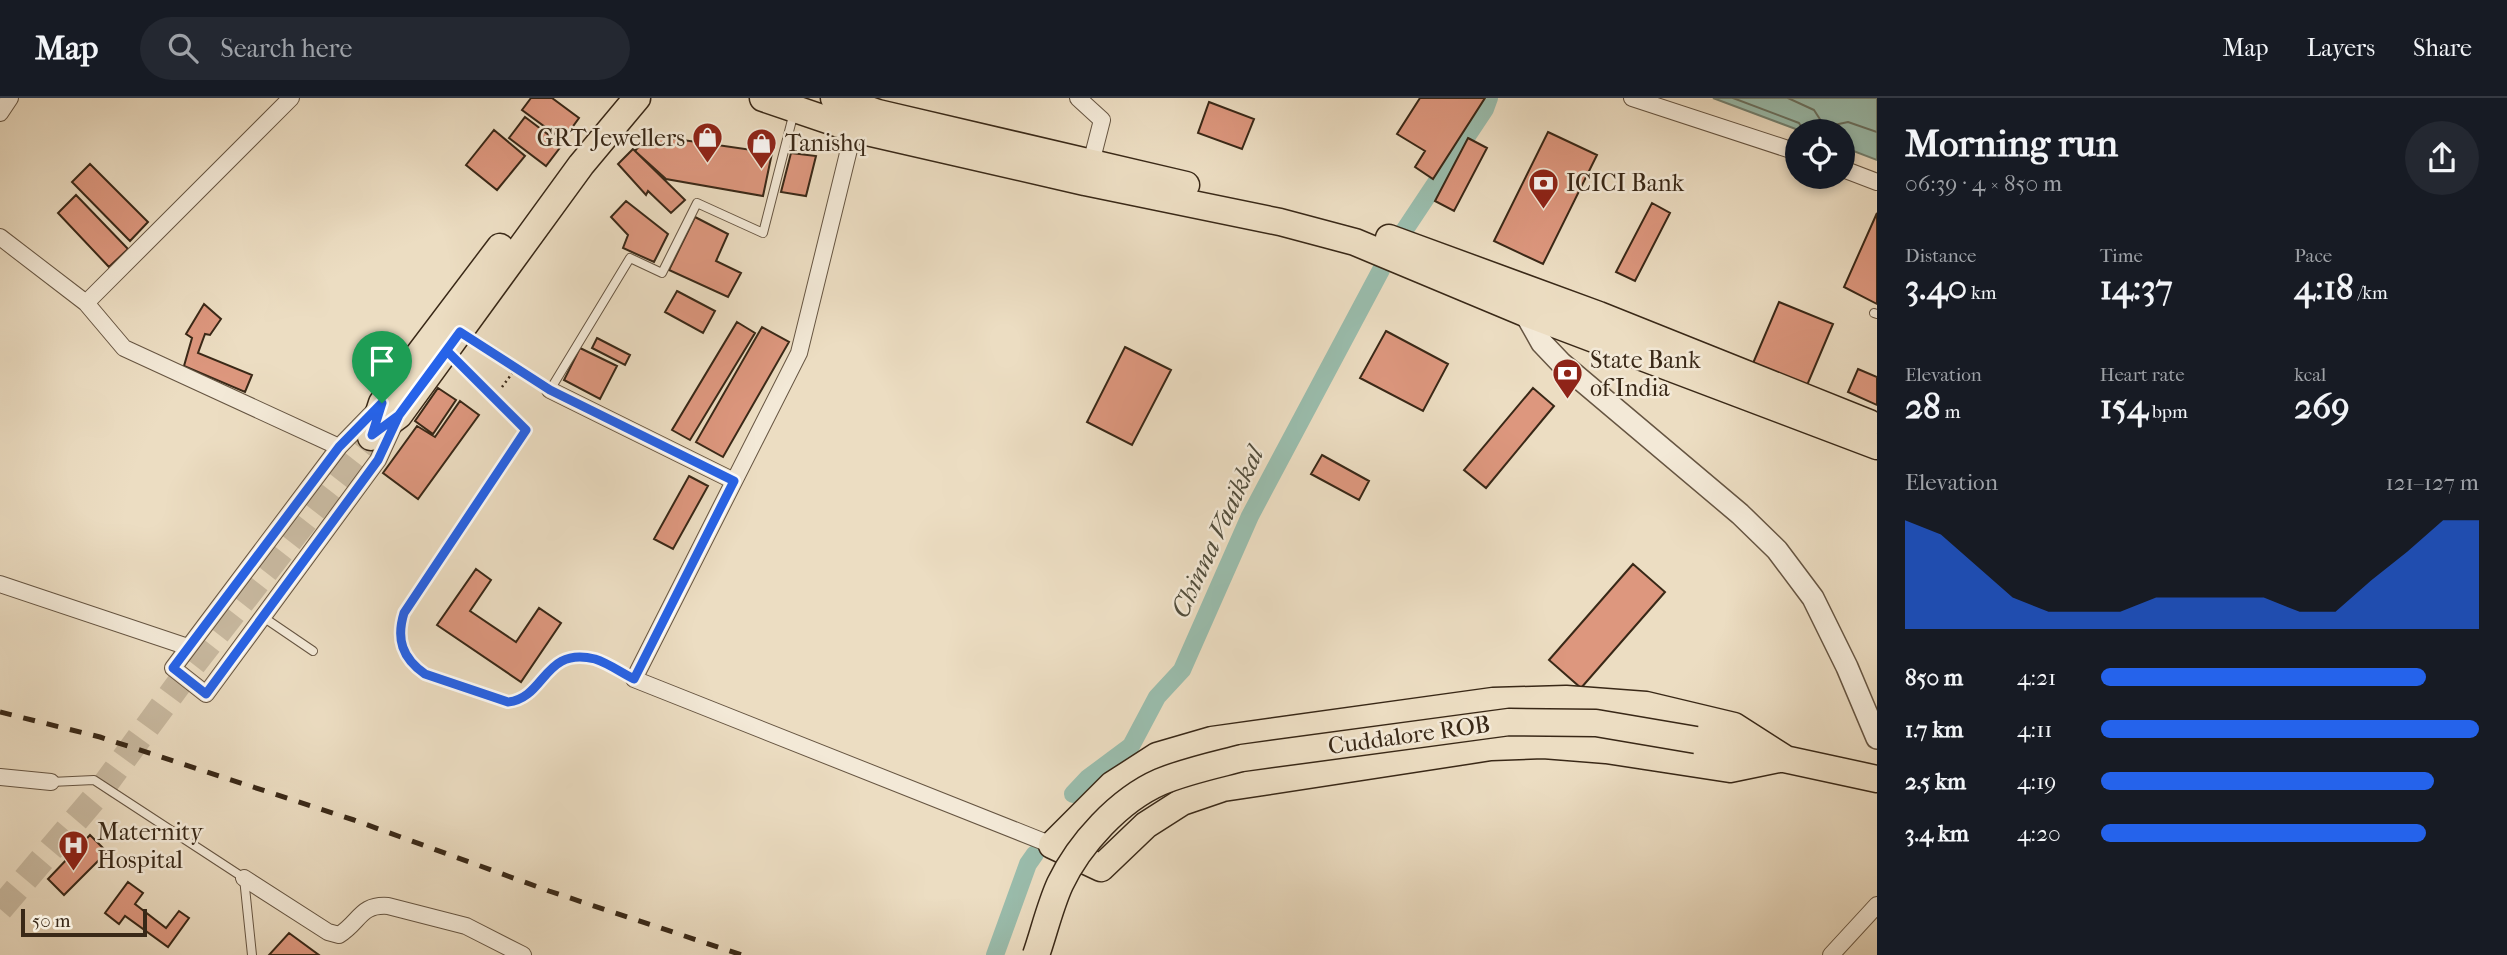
<!DOCTYPE html>
<meta charset="utf-8">
<style>
:root{--surface:#171b24;--page:#242831;--text:#f1f3f6;--muted:#9ea1a6;--line:#363941;--accent:#2563eb}
body{margin:0;font-family:"IM FELL French Canon",serif;background:var(--page);color:var(--text);height:100vh;display:flex;flex-direction:column;font-size:26px;white-space:nowrap}
*{box-sizing:border-box;margin:0}
p{font-size:23px;color:var(--muted)}
.icon{flex:none;width:38px;height:38px;fill:none;stroke:currentColor;stroke-width:2;stroke-linecap:round;stroke-linejoin:round}
.map{position:relative;flex:1;overflow:hidden}
.side{display:flex;flex-direction:column;background:var(--surface);width:630px}
.side>*{flex:none}
.tools{position:absolute;left:1785px;top:21px;display:grid;gap:14px}
.tools a{display:grid;place-items:center;width:70px;height:70px;border-radius:50%;background:var(--surface);box-shadow:0 4px 10px #0003;font-size:35px}
.scale{position:absolute;left:21px;bottom:18px;width:126px;box-sizing:border-box;padding-left:7px;border:4px solid #392817;border-top:0;font-size:19px;line-height:24px;white-space:nowrap;color:#392817;-webkit-text-stroke:5px #f3e9d7;paint-order:stroke}
.pin{position:absolute;display:grid;place-items:center;width:60px;height:60px;color:#fff;margin:-72px -30px;border-radius:50% 50% 50% 0;rotate:-45deg;box-shadow:0 0 7px #0007}
.pin .icon{rotate:45deg}
.round{display:grid;place-items:center;flex:none;width:74px;height:74px;border-radius:37px;background:var(--page)}
.summary{display:flex;align-items:center;justify-content:space-between;height:119px;padding:0 28px}
h1{font-size:38px;font-weight:700;line-height:52px}
.stats{display:grid;grid-template-columns:repeat(3,1fr);gap:10px;height:119px;padding:7px 28px}
.stats div{display:grid;align-content:center}
.stats b{font-size:35px;font-weight:700}
.stats small{font-size:19px;font-weight:400}
.stats p{font-size:19px}
.chart{height:196px;padding:14px 28px}
.chart p{display:flex;justify-content:space-between}
.chart svg{width:100%;height:126px;margin-top:7px;fill:var(--accent);opacity:.7}
ul{padding:0 28px;list-style:none;font-size:23px}
li{display:grid;grid-template-columns:112px 84px 1fr;align-items:center;height:52px}
li i{height:18px;border-radius:9px;background:var(--accent)}
header{display:flex;align-items:center;gap:42px;box-sizing:border-box;height:98px;padding:0 35px;background:var(--surface);border-bottom:2px solid var(--line)}
header strong{font-size:33px}
nav{display:flex;gap:38px;margin-inline-start:auto;font-size:24px}
.search{width:490px;height:63px;background:var(--page);display:flex;align-items:center;gap:18px;box-sizing:border-box;padding:0 24px;border-radius:38px;color:var(--muted);font-size:26px}
main{display:flex;flex:1;min-height:0}
.map>svg:first-child{display:block}
.water{fill:#9abdad;stroke:#738171;stroke-width:2}
.lines{fill:none;stroke-linecap:round;stroke-linejoin:round}
.shore{stroke:#6a7262;stroke-width:2}
.canal{stroke:#9abdad;stroke-width:18}
.building{fill:#dd977e;stroke:#392817;stroke-width:2}
.primary-tunnel{stroke:#c8b9a0;stroke-width:26;stroke-dasharray:26 13;stroke-linecap:butt}
.service-casing{stroke:#665542;stroke-width:10}
.minor-casing{stroke:#665542;stroke-width:18}
.tertiary-casing{stroke:#665542;stroke-width:24}
.primary-casing{stroke:#392817;stroke-width:29}
.trunk-casing{stroke:#392817;stroke-width:29}
.path{stroke:#392817;stroke-width:2.5;stroke-dasharray:2 3.5;stroke-linecap:butt}
.service{stroke:#f3e9d7;stroke-width:8}
.minor{stroke:#f3e9d7;stroke-width:16}
.tertiary{stroke:#f3e9d7;stroke-width:21}
.primary{stroke:#ecddc2;stroke-width:26}
.trunk{stroke:#ecddc2;stroke-width:26}
.rail{stroke:#392817;stroke-width:5;stroke-dasharray:12 12;stroke-linecap:butt}
.primary-bridge-casing{stroke:#392817;stroke-width:29;stroke-linecap:butt}
.primary-bridge{stroke:#ecddc2;stroke-width:26}
.route-casing{stroke:#fff;stroke-width:14}
.route{stroke:#2563eb;stroke-width:9}
.labels{text-anchor:middle;stroke-width:5;stroke-linejoin:round;paint-order:stroke}
.poi-label{font-size:24px;fill:#392817;stroke:#f3e9d7;text-anchor:start}
.street-label{font-size:24px;fill:#392817;stroke:#f3e9d7}
.water-label{font-size:26px;font-style:italic;fill:#514d3c;stroke:#f3e9d7}
</style>
<header>
<strong>Map</strong>
<div class="search"><svg class="icon" aria-label="search" viewBox="0 0 24 24"><circle cx="10" cy="10" r="6"/><path d="M15 15l6 6"/></svg>Search here</div>
<nav><a>Map</a><a>Layers</a><a>Share</a></nav>
</header>
<main>
<div class="map">
<svg width="1877" height="857" viewBox="0 0 1877 857">
<rect width="100%" height="100%" fill="#ecddc2"/>
<filter id="stains"><feTurbulence type="fractalNoise" baseFrequency=".00286" numOctaves="4"/><feColorMatrix values="0 0 0 0 .2 0 0 0 0 .09 0 0 0 0 .02 0 0 0 .5 -.17"/></filter>
<radialGradient id="worn" r=".72"><stop offset=".6" stop-color="#630" stop-opacity="0"/><stop offset="1" stop-color="#630" stop-opacity=".3"/></radialGradient>
<path class="water" d="M 1713,0 L 1877,0 L 1877,62 L 1843,49 L 1843,33 L 1801,33 Z"/>
<g class="lines">
<path class="shore" d="M 1733,0 L 1799,25 L 1804,33
M 1788,0 L 1814,12 L 1825,29 L 1848,24 L 1877,34"/>
<path class="canal" d="M 1404,133 L 1485,11 L 1489,0
M 1073,696 L 1088,680 L 1131,648 L 1157,599 L 1182,572 L 1250,418 L 1381,172
M 995,857 L 1028,766 L 1035,756"/>
</g>
<path class="building" d="M 531,0 L 552,0 L 579,20 L 563,42 L 522,12 Z
M 1420,0 L 1485,0 L 1433,81 L 1415,69 L 1425,53 L 1397,36 Z
M 1209,4 L 1254,21 L 1242,51 L 1198,35 Z
M 525,19 L 562,47 L 546,68 L 509,40 Z
M 494,32 L 525,58 L 497,92 L 466,67 Z
M 1548,34 L 1597,57 L 1543,166 L 1494,143 Z
M 648,37 L 772,55 L 763,98 L 666,81 L 635,53 Z
M 1468,40 L 1487,50 L 1454,113 L 1435,103 Z
M 633,51 L 685,102 L 671,115 L 648,93 L 646,97 L 618,66 Z
M 791,55 L 816,58 L 806,98 L 781,94 Z
M 90,66 L 148,124 L 130,143 L 72,84 Z
M 76,97 L 128,151 L 109,169 L 58,115 Z
M 626,103 L 668,136 L 654,164 L 623,150 L 628,137 L 611,119 Z
M 1652,105 L 1670,115 L 1635,183 L 1616,174 Z
M 1877,115 L 1877,206 L 1844,189 Z
M 695,119 L 728,136 L 716,163 L 741,175 L 728,199 L 669,172 Z
M 677,193 L 715,213 L 703,235 L 665,214 Z
M 1779,204 L 1833,226 L 1805,292 L 1751,270 Z
M 204,206 L 221,221 L 210,237 L 205,236 L 198,255 L 252,277 L 245,294 L 184,268 L 192,240 L 186,236 Z
M 737,224 L 755,235 L 690,342 L 672,332 Z
M 762,229 L 789,244 L 723,359 L 696,344 Z
M 1386,233 L 1448,266 L 1423,313 L 1360,280 Z
M 597,240 L 630,257 L 625,267 L 592,250 Z
M 1125,249 L 1171,272 L 1132,347 L 1087,324 Z
M 580,250 L 617,268 L 600,301 L 564,282 Z
M 1858,271 L 1877,279 L 1877,307 L 1848,294 Z
M 438,290 L 456,302 L 433,336 L 415,323 Z
M 1533,290 L 1554,308 L 1486,390 L 1464,372 Z
M 460,303 L 479,317 L 418,401 L 383,375 L 417,328 L 435,339 Z
M 1322,357 L 1369,383 L 1359,402 L 1311,376 Z
M 689,378 L 708,388 L 673,451 L 654,441 Z
M 1633,466 L 1665,494 L 1581,590 L 1549,562 Z
M 476,471 L 491,482 L 470,513 L 516,544 L 539,510 L 561,525 L 521,584 L 437,527 Z
M 90,737 L 107,754 L 64,797 L 48,781 Z
M 128,784 L 143,795 L 135,806 L 166,830 L 179,813 L 189,820 L 168,849 L 125,818 L 119,826 L 105,815 Z
M 289,835 L 319,857 L 269,857 Z"/>
<g class="lines">
<path class="primary-tunnel" d="M 0,811 L 98,696 L 192,568 L 366,345"/>
<defs>
<path id="service" d="M 1874,215 L 1877,216
M 449,255 L 526,332 L 404,515 C 396,541 402,561 425,576 L 508,604 C 546,600 543,548 595,561 C 608,565 622,575 634,581
M 550,292 L 630,160 L 662,175 L 697,105 L 763,135 L 794,14
M 263,519 L 313,553
M 51,684 L 94,682 L 244,780 L 252,857"/>
<path id="minor" d="M 1078,0 L 1102,22 L 1091,65
M 1632,0 L 1797,54
M 0,15 L 10,0
M 854,31 L 799,255 L 634,581 L 1052,747
M 1843,71 L 1877,84
M 0,139 L 86,205 L 124,250 L 339,349
M 86,205 L 291,0
M 550,292 L 734,383
M 375,312 L 339,349 L 173,570 L 206,596 L 378,362 L 395,325
M 0,486 L 188,549
M 0,679 L 51,684
M 244,780 L 328,834 L 339,837 C 360,824 360,806 388,808 L 466,828 L 523,857
M 1831,857 L 1877,807"/>
<path id="tertiary" d="M 1525,215 L 1542,245 L 1561,265 L 1740,416 L 1777,452 L 1813,500 L 1847,569 L 1877,640"/>
<path id="primary" d="M 372,337 L 399,317 L 581,67 L 637,0
M 371,339 L 382,305 L 500,149
M 1566,601 L 1646,607 L 1734,628 L 1784,660 L 1730,671 L 1606,652 L 1543,647 L 1491,649 L 1223,690 L 1182,704 L 1146,727 L 1101,770 L 1052,747 L 1112,687 L 1157,658 L 1212,642 L 1493,603 Z
M 1696,642 L 1877,681"/>
<path id="trunk" d="M 763,0 L 854,31 L 1085,84 L 1280,124 L 1355,144 L 1525,215 L 1877,348
M 834,0 L 878,15 L 1186,87
M 1389,140 L 1599,217 L 1869,325"/>
</defs>
<use href="#service" class="service-casing"/>
<use href="#minor" class="minor-casing"/>
<use href="#tertiary" class="tertiary-casing"/>
<use href="#primary" class="primary-casing"/>
<use href="#trunk" class="trunk-casing"/>
<path class="path" d="M 478,245 L 537,283
M 502,289 L 516,270"/>
<use href="#service" class="service"/>
<use href="#minor" class="minor"/>
<use href="#tertiary" class="tertiary"/>
<use href="#primary" class="primary"/>
<use href="#trunk" class="trunk"/>
<path class="rail" d="M 0,614 L 100,639 L 354,722 L 549,793 L 742,857"/>
<defs>
<path id="primary-bridge" d="M 1036,857 C 1044,834 1050,808 1060,786 C 1079,746 1119,702 1160,684 C 1186,673 1215,667 1242,660 L 1509,624 L 1596,625 L 1696,642"/>
</defs>
<use href="#primary-bridge" class="primary-bridge-casing"/>
<use href="#primary-bridge" class="primary-bridge"/>
</g>
<g class="lines">
<defs>
<path id="route" d="M 382,305 L 339,349 L 173,570 L 206,596 L 378,362 L 399,317 L 460,234 L 550,292 L 734,383 L 634,581 C 622,575 608,565 595,561 C 543,548 546,600 508,604 L 425,576 C 402,560 396,541 404,515 L 526,332 L 447,253 L 399,317 L 372,337 L 382,305"/>
</defs>
<use href="#route" class="route-casing"/>
<use href="#route" class="route"/>
</g>
<defs>
<symbol id="shop-pin" viewBox="-11 -11 22 30"><path d="M0 17L-7.5 6A9.5 9.5 0 1 1 7.5 6Z" fill="#8f2418" stroke="#f3e9d7"/><path d="M-5-2.5h2.3a2.7 3.5 0 0 1 5.4 0H5L5.5 6h-11ZM-1.5-2.5h3a1.5 2.3 0 0 0-3 0Z" fill="#fff"/></symbol>
<symbol id="bank-pin" viewBox="-11 -11 22 30"><path d="M0 17L-7.5 6A9.5 9.5 0 1 1 7.5 6Z" fill="#8f2418" stroke="#f3e9d7"/><path d="M-6-4H6V4H-6ZM0-2.3a2.3 2.3 0 1 0 0 4.6a2.3 2.3 0 1 0 0-4.6Z" fill="#fff"/></symbol>
<symbol id="hospital-pin" viewBox="-11 -11 22 30"><path d="M0 17L-7.5 6A9.5 9.5 0 1 1 7.5 6Z" fill="#8f2418" stroke="#f3e9d7"/><path d="M-5-5h3v3.5h4V-5h3V5h-3V1.5h-4V5h-3Z" fill="#fff"/></symbol>
</defs>
<g fill-rule="evenodd">
<use href="#shop-pin" x="690" y="22" width="35" height="47"/>
<use href="#shop-pin" x="744" y="28" width="35" height="47"/>
<use href="#bank-pin" x="1526" y="68" width="35" height="47"/>
<use href="#bank-pin" x="1550" y="258" width="35" height="47"/>
<use href="#hospital-pin" x="56" y="730" width="35" height="47"/>
</g>
<g class="labels">
<g class="poi-label">
<text x="685" y="48" text-anchor="end">GRT Jewellers</text>
<text x="785" y="53">Tanishq</text>
<text x="1566" y="93">ICICI Bank</text>
<text x="1590" y="270">State Bank<tspan x="1590" dy="28">of India</tspan></text>
<text x="97" y="742">Maternity<tspan x="97" dy="28">Hospital</tspan></text>
</g>
<g class="street-label">
<text transform="translate(1409 637) rotate(-8)" y="8">Cuddalore ROB</text>
</g>
<g class="water-label">
<text transform="translate(1217 434) rotate(-65)" y="9">Chinna Vaaikkal</text>
</g>
</g>
<rect width="100%" height="100%" filter="url(#stains)"/>
<rect width="100%" height="100%" fill="url(#worn)"/>
</svg>
<div class="tools">
<a><svg class="icon" aria-label="locate" viewBox="0 0 24 24"><circle cx="12" cy="12" r="6"/><path d="M12 2v4M12 18v4M2 12h4M18 12h4"/></svg></a>
</div>
<div class="scale">50 m</div>
<div class="pin" style="left:382px;top:305px;background:#1e9e55"><svg class="icon" aria-label="arrive" viewBox="0 0 24 24"><path d="M6 21V4h12l-3 4 3 4H6"/></svg></div>
</div>
<section class="side">
<div class="summary"><div><h1>Morning run</h1><p>06:39 · 4 × 850 m</p></div><a class="round"><svg class="icon" aria-label="share" viewBox="0 0 24 24"><path d="M12 15V3M7 8l5-5 5 5M5 13v7h14v-7"/></svg></a></div>
<div class="stats">
<div><p>Distance</p><b>3.40<small> km</small></b></div>
<div><p>Time</p><b>14:37</b></div>
<div><p>Pace</p><b>4:18<small> /km</small></b></div>
</div>
<div class="stats">
<div><p>Elevation</p><b>28<small> m</small></b></div>
<div><p>Heart rate</p><b>154<small> bpm</small></b></div>
<div><p>kcal</p><b>269</b></div>
</div>
<div class="chart"><p><span>Elevation</span>121–127 m</p>
<svg viewBox="0 0 160 44" preserveAspectRatio="none"><path d="M0 44V6L10 11L20 22L30 33L40 38L50 38L60 38L70 33L80 33L90 33L100 33L110 38L120 38L130 27L140 17L150 6L160 6V44z"/></svg>
</div>
<ul>
<li><b>850 m</b>4:21<i style="width:86%"></i></li>
<li><b>1.7 km</b>4:11<i style="width:100%"></i></li>
<li><b>2.5 km</b>4:19<i style="width:88%"></i></li>
<li><b>3.4 km</b>4:20<i style="width:86%"></i></li>
</ul>
</section>
</main>
